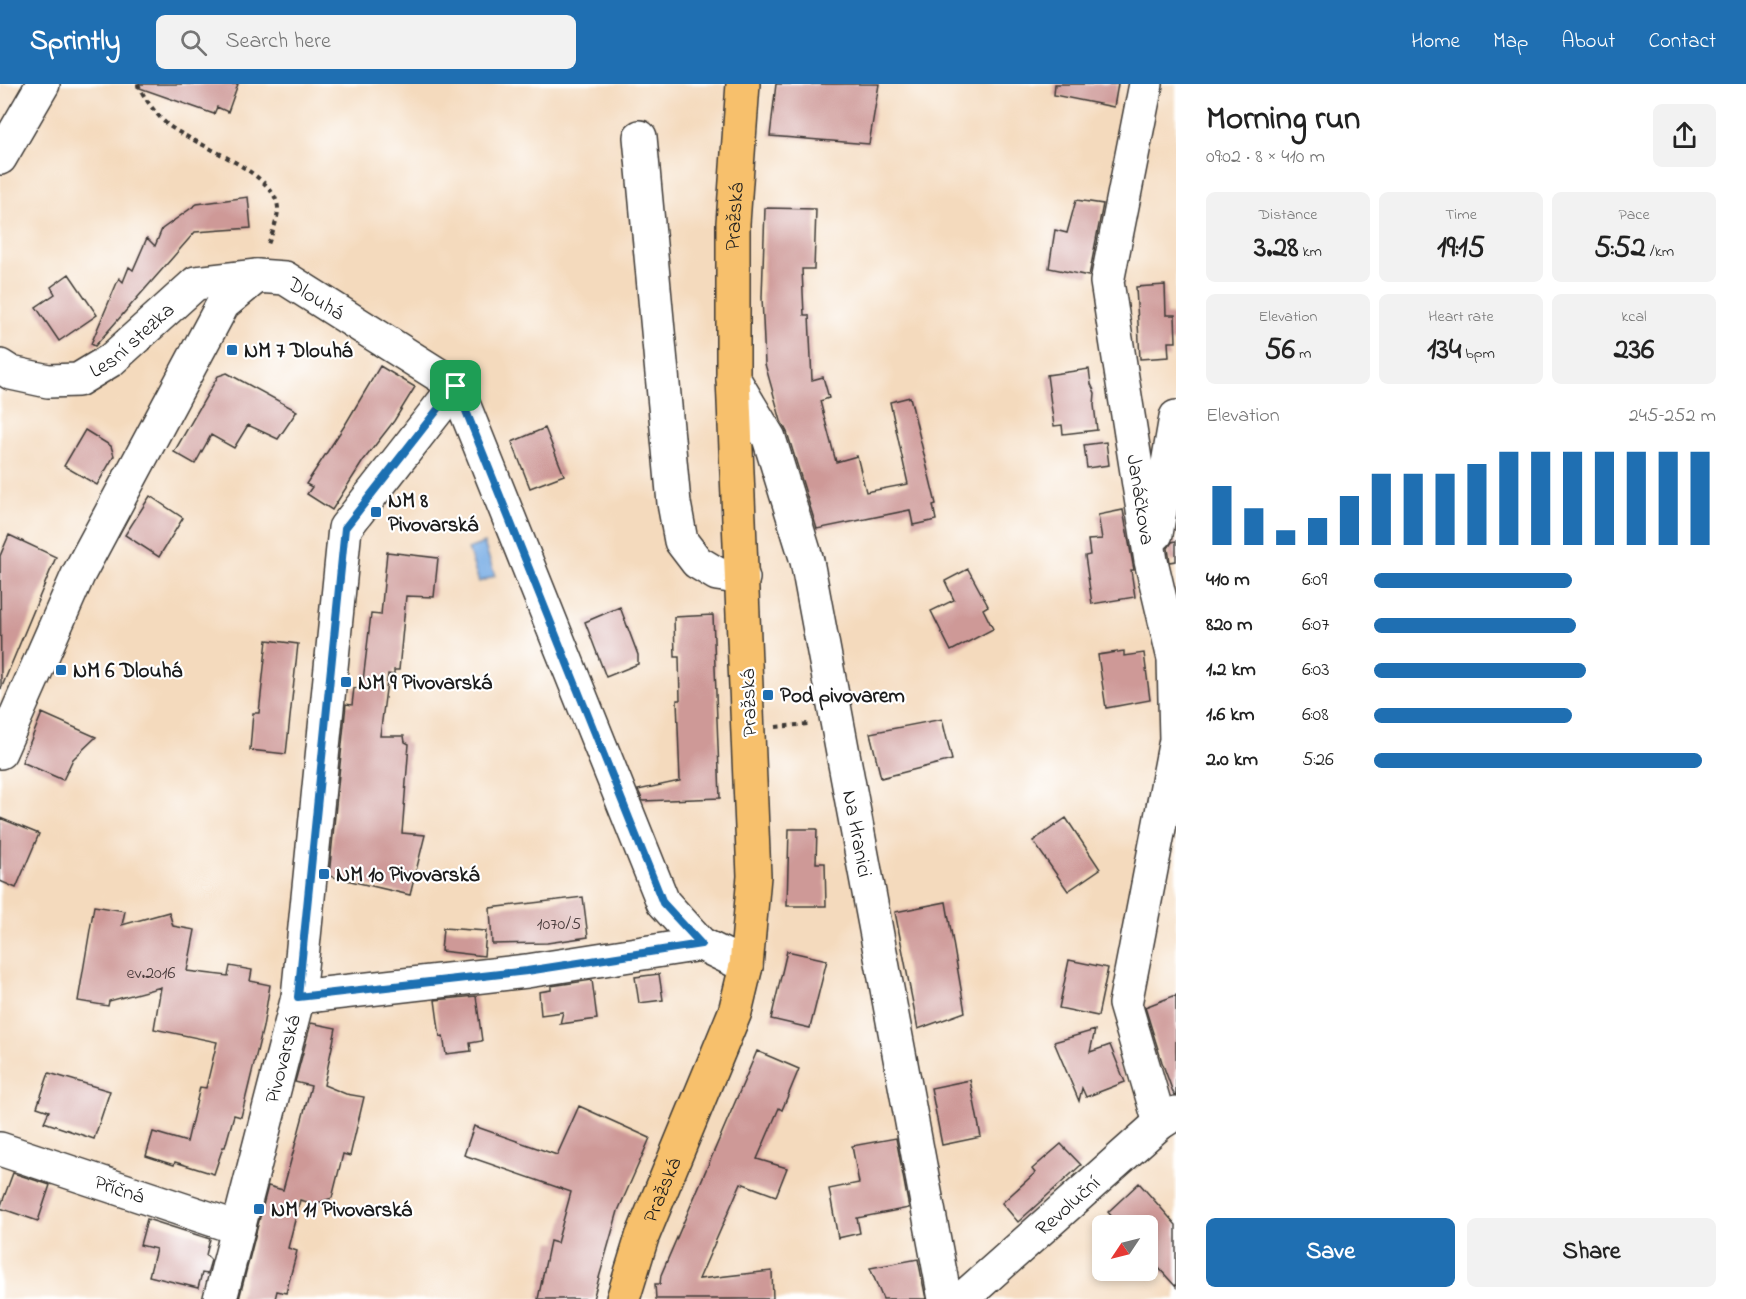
<!DOCTYPE html>
<meta charset="utf-8">
<style>
:root{--surface:#fff;--page:#f2f2f2;--text:#222;--muted:#767676;--accent:#1f6fb2}
body{margin:0;font-family:"Indie Flower",sans-serif;background:var(--page);color:var(--text);height:100vh;display:flex;flex-direction:column;font-size:22px;white-space:nowrap}
*{box-sizing:border-box;margin:0}
p{font-size:20px;color:var(--muted)}
.icon{flex:none;width:33px;height:33px;fill:none;stroke:currentColor;stroke-width:2;stroke-linecap:round;stroke-linejoin:round}
.map{position:relative;flex:1;overflow:hidden}
.details{display:flex;flex-direction:column;background:var(--surface);width:570px}
.details>*{flex:none}
.needle{width:39px;rotate:235deg}
.buttons{position:absolute;left:1092px;top:1131px;display:grid;gap:12px}
.buttons a{display:grid;place-items:center;width:66px;height:66px;border-radius:9px;background:var(--surface);box-shadow:0 3px 9px #0003;font-size:30px}
.pin{position:absolute;display:grid;place-items:center;width:51px;height:51px;color:#fff;margin:-26px;border-radius:12px;box-shadow:0 3px 9px #0006}
.round{display:grid;place-items:center;flex:none;width:63px;height:63px;border-radius:9px;background:var(--page)}
.headline{display:flex;align-items:center;justify-content:space-between;height:102px;padding:0 30px}
h1{font-size:33px;font-weight:800;line-height:45px}
.figures{display:grid;grid-template-columns:repeat(3,1fr);gap:9px;height:102px;padding:6px 30px}
.figures div{display:grid;align-content:center;border-radius:9px;background:var(--page);text-align:center}
.figures b{font-size:30px;font-weight:800}
.figures small{font-size:16px;font-weight:400}
.figures p{font-size:16px}
.chart{height:168px;padding:12px 30px}
.chart p{display:flex;justify-content:space-between}
.chart svg{width:100%;height:108px;margin-top:6px;stroke:var(--accent);stroke-width:6}
.button{display:flex;gap:12px;margin-top:auto;padding:12px 30px}
.button a{flex:1;height:69px;border-radius:9px;background:var(--accent);color:#fff;font-size:24px;font-weight:800;line-height:69px;text-align:center}
.button a+a{background:var(--page);color:var(--text)}
ul{padding:0 30px;list-style:none;font-size:20px}
li{display:grid;grid-template-columns:96px 72px 1fr;align-items:center;height:45px}
li i{height:15px;border-radius:8px;background:var(--accent)}
header{display:flex;align-items:center;gap:36px;box-sizing:border-box;height:84px;padding:0 30px;background:var(--accent);color:#fff}
header strong{font-size:28px}
nav{display:flex;gap:33px;margin-inline-start:auto;font-size:21px}
.search{width:420px;height:54px;background:var(--page);display:flex;align-items:center;gap:15px;box-sizing:border-box;padding:0 21px;border-radius:9px;color:var(--muted);font-size:22px}
main{display:flex;flex:1;min-height:0}
.map>svg:first-child{display:block}
.water{fill:#77ace4;stroke:#4a6480;stroke-width:1.5}
.building{fill:#ce9997}
.lines{fill:none;stroke-linecap:round;stroke-linejoin:round}
.minor-casing{stroke:#3c3834;stroke-width:36}
.major-casing{stroke:#3c3834;stroke-width:36}
.path{stroke:#3c3834;stroke-width:4;stroke-dasharray:4.5 4.5;stroke-linecap:butt}
.minor{stroke:#fff;stroke-width:33}
.major{stroke:#f7c06c;stroke-width:33}
.route-casing{stroke:#fff;stroke-width:12}
.route{stroke:#1f6fb2;stroke-width:8}
.poi-dot{fill:#1f6fb2;stroke:#fff;stroke-width:2}
.labels{text-anchor:middle;stroke-width:4.5;stroke-linejoin:round;paint-order:stroke}
.number-label{font-size:18px;fill:#483b3b}
.street-label{font-size:21px;fill:#1c1c1c;stroke:#fff}
.poi-label{font-size:21px;font-weight:bold;fill:#1c1c1c;stroke:#fff;text-anchor:start}
</style>
<header>
<strong>Sprintly</strong>
<div class="search"><svg class="icon" aria-label="search" viewBox="0 0 24 24"><circle cx="10" cy="10" r="6"/><path d="M15 15l6 6"/></svg>Search here</div>
<nav><a>Home</a><a>Map</a><a>About</a><a>Contact</a></nav>
</header>
<main>
<div class="map">
<svg width="1176" height="1215" viewBox="0 0 1176 1215">
<rect width="100%" height="100%" fill="#fff"/>
<filter id="ink" filterUnits="userSpaceOnUse"><feTurbulence type="fractalNoise" baseFrequency=".0167" numOctaves="2"/><feDisplacementMap in="SourceGraphic" scale="12" xChannelSelector="R" yChannelSelector="G"/><feConvolveMatrix kernelMatrix="1 2 1 2 8 2 1 2 1" color-interpolation-filters="sRGB"/></filter>
<filter id="wash" filterUnits="userSpaceOnUse"><feTurbulence type="fractalNoise" baseFrequency=".008" numOctaves="4" result="noise"/><feDisplacementMap in="SourceGraphic" scale="24" xChannelSelector="R" yChannelSelector="G"/><feGaussianBlur stdDeviation="1.35" result="paint"/><feColorMatrix in="noise" values="0 0 0 0 0 0 0 0 0 0 0 0 0 0 0 0 0 1.4 0 .05"/><feComposite in="paint" operator="in"/></filter>
<g filter="url(#wash)">
<rect width="100%" height="100%" fill="#f4dabd"/>
<path class="water" d="M 484,459 L 495,492 L 479,498 L 468,465 Z"/>
<g id="blocks">
<path class="building" d="M 137,0 L 238,0 L 228,28 L 217,23 L 214,30 L 137,3 Z
M 776,0 L 879,0 L 869,60 L 770,52 Z
M 1055,0 L 1118,0 L 1114,23 L 1054,11 Z
M 248,113 L 251,144 L 195,148 L 95,262 L 91,260 L 119,194 L 123,198 L 129,183 L 133,186 L 147,154 L 155,162 L 162,145 L 197,120 Z
M 1076,116 L 1103,120 L 1089,192 L 1049,184 L 1055,146 L 1067,149 Z
M 765,124 L 816,125 L 814,185 L 802,185 L 804,231 L 809,231 L 812,296 L 823,293 L 829,314 L 820,317 L 836,378 L 857,372 L 866,408 L 908,400 L 890,318 L 910,313 L 936,420 L 933,421 L 936,436 L 913,441 L 910,426 L 817,445 L 787,348 L 781,337 L 765,280 L 762,213 Z
M 69,190 L 97,231 L 59,257 L 36,223 L 55,210 L 51,203 Z
M 1165,201 L 1166,231 L 1175,231 L 1176,258 L 1168,258 L 1169,273 L 1140,275 L 1136,203 Z
M 380,282 L 415,303 L 394,337 L 363,377 L 332,426 L 307,410 L 312,403 L 306,400 L 345,341 Z
M 1089,285 L 1091,300 L 1095,309 L 1094,321 L 1097,346 L 1063,350 L 1062,341 L 1054,342 L 1047,291 Z
M 227,289 L 297,327 L 278,355 L 248,341 L 234,364 L 211,351 L 195,380 L 174,368 L 218,292 Z
M 545,344 L 564,391 L 530,404 L 512,358 Z
M 85,346 L 111,362 L 114,372 L 97,401 L 64,382 Z
M 1106,358 L 1109,381 L 1087,384 L 1084,361 Z
M 150,412 L 183,434 L 159,473 L 125,451 Z
M 1123,426 L 1134,486 L 1131,486 L 1135,513 L 1092,520 L 1085,472 L 1090,471 L 1088,456 L 1102,455 L 1098,431 Z
M 9,451 L 56,473 L 1,605 L 0,472 Z
M 1176,457 L 1176,477 L 1170,478 L 1168,464 L 1172,458 Z
M 387,468 L 438,474 L 434,513 L 406,512 L 399,586 L 394,586 L 394,591 L 388,590 L 380,652 L 404,652 L 405,658 L 409,660 L 402,749 L 425,751 L 410,811 L 329,792 L 346,620 L 352,621 L 354,604 L 362,605 L 371,530 L 381,531 Z
M 968,485 L 988,522 L 983,525 L 993,545 L 951,567 L 931,527 L 954,516 L 945,497 Z
M 620,523 L 638,571 L 638,580 L 606,593 L 585,538 Z
M 713,531 L 720,714 L 643,717 L 638,706 L 680,697 L 677,616 L 680,616 L 679,573 L 675,573 L 674,533 Z
M 267,556 L 298,560 L 286,670 L 250,666 L 253,629 L 259,629 Z
M 1124,567 L 1124,572 L 1144,569 L 1150,616 L 1106,624 L 1098,571 Z
M 42,629 L 96,653 L 73,675 L 63,696 L 22,678 Z
M 942,635 L 952,676 L 881,694 L 870,649 Z
M 0,734 L 39,750 L 16,804 L 0,797 Z
M 1066,734 L 1100,785 L 1068,807 L 1033,757 Z
M 789,745 L 817,745 L 816,779 L 825,779 L 826,822 L 787,822 Z
M 583,813 L 588,853 L 547,859 L 492,860 L 490,824 Z
M 946,818 L 965,928 L 918,945 L 895,828 Z
M 94,822 L 125,827 L 122,841 L 169,828 L 173,842 L 195,846 L 187,887 L 228,892 L 230,882 L 252,886 L 250,897 L 270,901 L 263,943 L 241,1033 L 234,1031 L 225,1063 L 223,1063 L 214,1090 L 175,1078 L 174,1081 L 146,1072 L 153,1048 L 187,1058 L 200,1003 L 206,1004 L 217,958 L 154,945 L 161,903 L 109,917 L 108,922 L 78,917 Z
M 443,844 L 486,847 L 484,872 L 441,867 Z
M 787,867 L 827,876 L 810,944 L 771,935 Z
M 1069,876 L 1108,884 L 1098,932 L 1059,924 Z
M 659,890 L 663,916 L 639,919 L 635,893 Z
M 592,896 L 597,935 L 560,940 L 563,928 L 541,931 L 539,908 L 551,906 L 551,902 Z
M 1176,911 L 1176,1010 L 1174,1011 L 1162,978 L 1145,923 Z
M 476,912 L 482,957 L 470,959 L 471,967 L 446,970 L 443,952 L 440,953 L 435,916 Z
M 311,939 L 336,944 L 324,1001 L 346,1010 L 364,1013 L 350,1072 L 343,1070 L 332,1114 L 315,1120 L 300,1116 L 288,1164 L 297,1167 L 286,1209 L 277,1207 L 275,1215 L 239,1215 L 268,1102 L 283,1106 L 311,1002 L 295,998 Z
M 1095,946 L 1090,968 L 1110,961 L 1125,998 L 1086,1013 L 1082,1004 L 1079,1017 L 1054,958 Z
M 757,967 L 799,985 L 782,1026 L 779,1024 L 757,1075 L 787,1084 L 776,1112 L 741,1099 L 699,1195 L 772,1187 L 773,1215 L 656,1215 L 655,1200 L 660,1200 L 661,1191 Z
M 49,989 L 110,1007 L 94,1055 L 44,1038 L 49,1027 L 37,1023 Z
M 970,996 L 981,1053 L 942,1061 L 931,1004 Z
M 579,1022 L 650,1054 L 618,1127 L 593,1215 L 538,1215 L 550,1157 L 557,1159 L 571,1108 L 464,1071 L 474,1042 L 557,1071 Z
M 896,1054 L 909,1124 L 857,1134 L 860,1149 L 838,1154 L 829,1105 L 859,1099 L 852,1062 Z
M 1061,1060 L 1081,1081 L 1018,1138 L 1002,1119 L 1035,1089 L 1032,1085 Z
M 13,1089 L 50,1101 L 38,1137 L 0,1124 Z
M 1139,1099 L 1176,1141 L 1176,1203 L 1148,1172 L 1148,1142 L 1120,1142 L 1108,1128 Z
M 147,1135 L 210,1155 L 206,1171 L 211,1176 L 207,1190 L 202,1189 L 198,1204 L 149,1192 L 156,1165 L 140,1161 Z
M 918,1175 L 926,1215 L 883,1215 L 870,1184 Z"/>
</g>
</g>
<g filter="url(#ink)">
<use href="#blocks" fill-opacity="0" stroke="#3c3834" stroke-width="1.5"/>
<g class="lines">
<defs>
<g id="minor">
<path id="s1" d="M 1146,0 L 1107,198 L 1151,477 L 1174,575 L 1176,656 L 1125,920 L 1160,1039"/>
<path d="M 640,53 L 674,419 L 681,457 L 697,478 L 717,490 L 743,494"/>
<path d="M 0,74 L 43,0"/>
<path id="s2" d="M 0,282 L 11,289 L 48,297 L 78,296 L 111,276 L 196,199 L 257,192"/>
<path id="s3" d="M 733,294 L 769,354 L 807,477 L 945,1215"/>
<path d="M 1156,450 L 1176,333"/>
<path id="s4" d="M 0,668 L 78,491 L 223,220 L 257,192 L 285,194 L 456,302 L 663,818 L 701,860 L 746,882"/>
<path d="M 298,913 L 527,887 L 701,860"/>
<path id="s5" d="M 0,1065 L 238,1144"/>
<path id="s6" d="M 220,1215 L 298,913 L 345,444 L 456,302"/>
<path id="s7" d="M 962,1215 L 1160,1039 L 1176,1029"/>
</g>
<g id="major">
<path id="s8" d="M 623,1215 L 642,1153 L 735,928 L 746,882 L 754,792 L 733,294 L 733,139 L 743,0"/>
</g>
</defs>
<use href="#minor" class="minor-casing"/>
<use href="#major" class="major-casing"/>
<path class="path" d="M 138,0 C 144,14 156,31 168,41 C 194,61 280,89 278,127 C 277,138 271,152 267,163
M 776,643 L 808,640"/>
<use href="#minor" class="minor"/>
<use href="#major" class="major"/>
</g>
</g>
<g class="lines" filter="url(#ink)">
<defs>
<path id="route" d="M 456,302 L 663,819 L 701,860 L 527,887 L 298,913 L 345,444 Z"/>
</defs>
<use href="#route" class="route-casing"/>
<use href="#route" class="route"/>
</g>
<g class="poi-dot">
<rect x="226" y="260" width="12" height="12" rx="3"/>
<rect x="370" y="422" width="12" height="12" rx="3"/>
<rect x="55" y="580" width="12" height="12" rx="3"/>
<rect x="340" y="592" width="12" height="12" rx="3"/>
<rect x="762" y="605" width="12" height="12" rx="3"/>
<rect x="318" y="784" width="12" height="12" rx="3"/>
<rect x="253" y="1119" width="12" height="12" rx="3"/>
</g>
<g class="labels">
<g class="number-label">
<text x="559" y="845">1070/5</text>
<text x="151" y="894">ev.2016</text>
</g>
<g class="street-label">
<text dy="7" stroke="none"><textPath href="#s8" startOffset="1106">Pražská</textPath></text>
<text dy="7" stroke="none"><textPath href="#s4" startOffset="610">Dlouhá</textPath></text>
<text dy="7" stroke="none"><textPath href="#s2" startOffset="148">Lesní stezka</textPath></text>
<text dy="7" stroke="none"><textPath href="#s1" startOffset="422">Janáčkova</textPath></text>
<text transform="translate(748 619) rotate(-92)" y="7">Pražská</text>
<text dy="7" stroke="none"><textPath href="#s3" startOffset="476">Na Hranici</textPath></text>
<text dy="7" stroke="none"><textPath href="#s6" startOffset="248">Pivovarská</textPath></text>
<text dy="7" stroke="none"><textPath href="#s5" startOffset="126">Příčná</textPath></text>
<text dy="7" stroke="none"><textPath href="#s8" startOffset="116">Pražská</textPath></text>
<text dy="7" stroke="none"><textPath href="#s7" startOffset="141">Revoluční</textPath></text>
</g>
<g class="poi-label">
<text x="244" y="273">NM 7 Dlouhá</text>
<text x="388" y="423">NM 8<tspan x="388" dy="24">Pivovarská</tspan></text>
<text x="73" y="593">NM 6 Dlouhá</text>
<text x="358" y="605">NM 9 Pivovarská</text>
<text x="780" y="618">Pod pivovarem</text>
<text x="336" y="797">NM 10 Pivovarská</text>
<text x="271" y="1132">NM 11 Pivovarská</text>
</g>
</g>
</svg>
<div class="buttons">
<a><svg class="needle" viewBox="-14 -14 28 28"><path d="M0-13l5 13h-10z" fill="#e53935"/><path d="M0 13l5-13h-10z" fill="#767676"/></svg></a>
</div>
<div class="pin" style="left:456px;top:302px;background:#1e9e55"><svg class="icon" aria-label="arrive" viewBox="0 0 24 24"><path d="M6 21V4h12l-3 4 3 4H6"/></svg></div>
</div>
<section class="details">
<div class="headline"><div><h1>Morning run</h1><p>09:02 · 8 × 410 m</p></div><a class="round"><svg class="icon" aria-label="share" viewBox="0 0 24 24"><path d="M12 15V3M7 8l5-5 5 5M5 13v7h14v-7"/></svg></a></div>
<div class="figures">
<div><p>Distance</p><b>3.28<small> km</small></b></div>
<div><p>Time</p><b>19:15</b></div>
<div><p>Pace</p><b>5:52<small> /km</small></b></div>
</div>
<div class="figures">
<div><p>Elevation</p><b>56<small> m</small></b></div>
<div><p>Heart rate</p><b>134<small> bpm</small></b></div>
<div><p>kcal</p><b>236</b></div>
</div>
<div class="chart"><p><span>Elevation</span>245–252 m</p>
<svg viewBox="0 0 160 44" preserveAspectRatio="none"><path d="M5 44V20M15 44V29M25 44V38M35 44V33M45 44V24M55 44V15M65 44V15M75 44V15M85 44V11M95 44V6M105 44V6M115 44V6M125 44V6M135 44V6M145 44V6M155 44V6"/></svg>
</div>
<ul>
<li><b>410 m</b>6:09<i style="width:58%"></i></li>
<li><b>820 m</b>6:07<i style="width:59%"></i></li>
<li><b>1.2 km</b>6:03<i style="width:62%"></i></li>
<li><b>1.6 km</b>6:08<i style="width:58%"></i></li>
<li><b>2.0 km</b>5:26<i style="width:96%"></i></li>
</ul>
<div class="button"><a>Save</a><a>Share</a></div>
</section>
</main>
